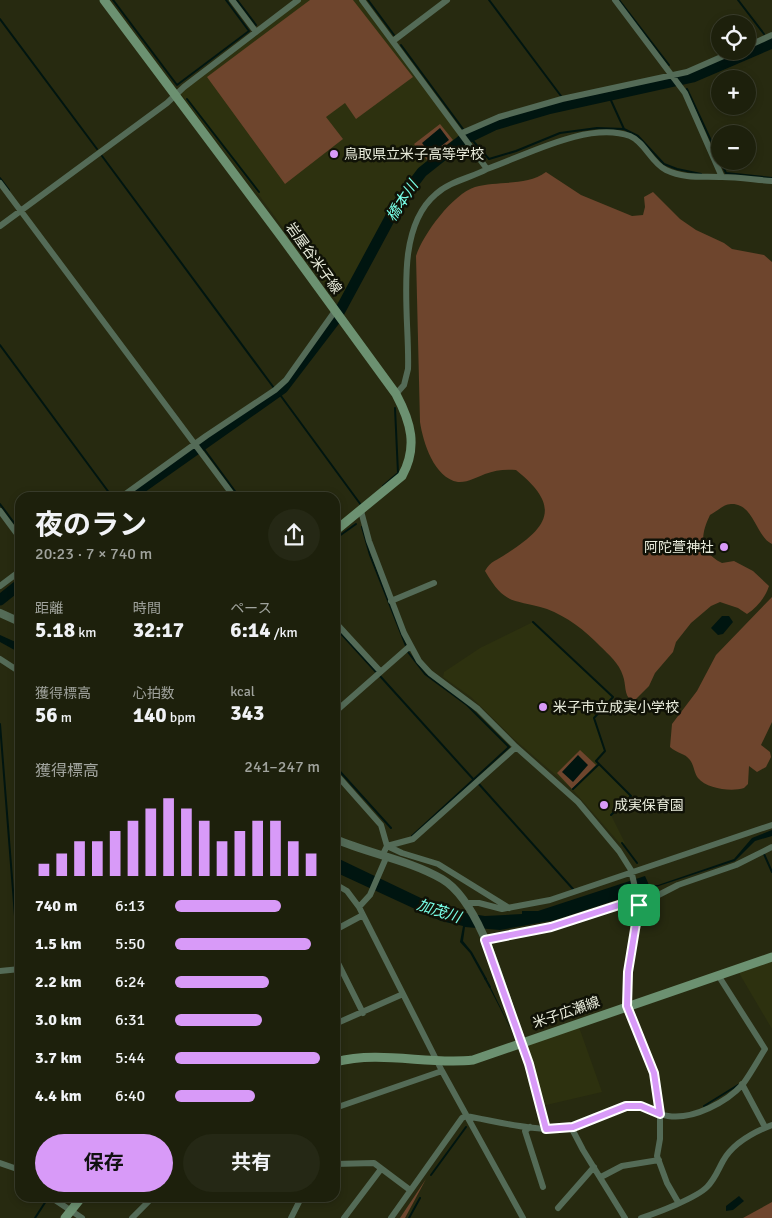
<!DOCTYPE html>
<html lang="ja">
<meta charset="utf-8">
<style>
:root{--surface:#1d200c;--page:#252815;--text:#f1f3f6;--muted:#a0a39d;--line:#3b3e2d;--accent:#d89af8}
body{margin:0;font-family:Signika,"Noto Sans JP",sans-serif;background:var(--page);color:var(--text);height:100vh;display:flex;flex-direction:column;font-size:19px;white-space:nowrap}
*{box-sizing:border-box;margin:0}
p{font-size:16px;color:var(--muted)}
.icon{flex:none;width:28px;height:28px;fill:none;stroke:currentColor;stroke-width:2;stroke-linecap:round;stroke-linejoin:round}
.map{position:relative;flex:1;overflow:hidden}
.panel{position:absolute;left:15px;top:492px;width:325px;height:710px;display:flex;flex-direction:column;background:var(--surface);border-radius:15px;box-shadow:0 2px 8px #0003,0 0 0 1px var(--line)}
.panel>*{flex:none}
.buttons{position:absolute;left:711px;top:15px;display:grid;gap:10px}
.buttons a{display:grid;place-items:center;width:45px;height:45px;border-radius:50%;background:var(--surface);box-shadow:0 2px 8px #0003,0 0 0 1px var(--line);font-size:25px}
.pin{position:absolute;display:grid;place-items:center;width:42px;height:42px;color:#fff;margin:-21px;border-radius:10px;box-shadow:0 2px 8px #0006}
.round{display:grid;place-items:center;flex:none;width:52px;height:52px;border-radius:26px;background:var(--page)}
.summary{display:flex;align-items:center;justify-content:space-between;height:85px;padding:0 20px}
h1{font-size:28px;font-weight:700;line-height:38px}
.metrics{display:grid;grid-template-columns:repeat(3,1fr);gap:8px;height:85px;padding:5px 20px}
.metrics div{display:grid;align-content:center}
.metrics b{font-size:21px;font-weight:700}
.metrics small{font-size:14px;font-weight:400}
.metrics p{font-size:14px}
.chart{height:140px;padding:10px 20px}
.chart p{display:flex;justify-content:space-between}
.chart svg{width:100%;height:90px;margin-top:5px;stroke:var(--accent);stroke-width:6}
.button{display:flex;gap:10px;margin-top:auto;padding:10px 20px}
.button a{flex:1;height:58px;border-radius:30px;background:var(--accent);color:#111;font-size:20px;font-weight:700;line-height:58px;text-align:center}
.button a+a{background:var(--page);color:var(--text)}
ul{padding:0 20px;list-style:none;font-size:16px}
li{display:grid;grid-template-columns:80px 60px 1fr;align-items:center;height:38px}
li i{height:12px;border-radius:6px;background:var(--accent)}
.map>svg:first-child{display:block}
.built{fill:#2d310f}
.green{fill:#6e452d}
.water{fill:#001510}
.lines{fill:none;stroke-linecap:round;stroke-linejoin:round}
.stream{stroke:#001510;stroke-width:2}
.river{stroke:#001510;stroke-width:11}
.minor{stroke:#546b57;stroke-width:6}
.tertiary{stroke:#546b57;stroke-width:8}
.secondary{stroke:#6c9171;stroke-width:9}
.route-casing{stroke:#fff;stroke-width:10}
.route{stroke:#d89af8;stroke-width:6}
.poi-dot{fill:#d89af8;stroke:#101207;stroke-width:2}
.labels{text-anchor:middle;stroke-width:5;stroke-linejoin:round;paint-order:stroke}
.poi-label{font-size:14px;fill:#e9ecdc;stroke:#101207;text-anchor:start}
.street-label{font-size:14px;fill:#e9ecdc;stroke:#101207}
.water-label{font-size:15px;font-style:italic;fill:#78fde6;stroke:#101207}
</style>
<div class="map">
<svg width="772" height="1218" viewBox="0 0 772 1218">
<rect width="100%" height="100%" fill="#272a10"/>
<path class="built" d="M 301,0 L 359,0 L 463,138 L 423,167 L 402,195 L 343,305 L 339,304 L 256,191 L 181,94 L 181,92 Z
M 533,622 L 612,697 L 593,718 L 604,751 L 596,761 L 598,765 L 572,789 L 515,740 L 471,697 L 443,677 L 444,672 L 480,648 Z
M 599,765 L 630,796 L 611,815 L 625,843 L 622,846 L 573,790 Z
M 772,961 L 772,1029 L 739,973 Z
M 579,1027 L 602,1092 L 542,1106 L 524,1046 Z"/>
<path class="green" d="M 310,0 L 353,0 L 413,77 L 356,119 L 345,103 L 326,117 L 343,139 L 285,184 L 207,77 Z
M 440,124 L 453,140 L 427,160 L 414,144 Z
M 546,172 L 581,195 L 632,216 L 643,215 L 645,207 L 644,197 L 653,192 L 680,219 L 696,230 L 724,243 L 732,249 L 764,255 L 772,262 L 772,544 C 756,537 754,503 731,504 C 724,504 716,512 710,515 C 700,536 699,551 722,563 L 734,561 L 753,571 L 769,586 C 765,598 757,607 747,614 L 738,608 L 720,602 L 711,606 L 691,623 L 676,642 L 673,652 L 655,673 L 649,686 L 636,699 L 631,700 C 624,696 626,683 623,676 C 619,663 609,655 600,646 C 586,631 566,616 547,609 C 513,598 506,607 485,571 C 490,561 498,560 506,554 C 550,526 561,506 516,470 C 505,469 495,470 485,474 C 477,477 467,483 458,482 C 434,478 423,442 420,422 L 416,256 C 423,234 453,194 475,187 C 498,180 526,187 546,172 Z
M 772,597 L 772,722 L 761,745 L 770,752 L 771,757 L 766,767 L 757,772 L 749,766 L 748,784 L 744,788 C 732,792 707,789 698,778 C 694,773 694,765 690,760 C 685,753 676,753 670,747 L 672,724 L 697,691 L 716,655 Z
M 580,750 L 596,765 L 572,789 L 557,773 Z
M 426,1179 L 405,1218 L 400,1218 Z
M 772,1202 L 772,1218 L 743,1218 Z"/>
<path class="water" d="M 440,128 L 449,140 L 431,154 L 422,143 Z
M 722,616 L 729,616 L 733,622 L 723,634 L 718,635 L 711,628 Z
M 0,635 L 20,644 L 20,653 L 0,642 Z
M 578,755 L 588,765 L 573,782 L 562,772 Z
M 772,830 L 772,836 L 755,841 L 735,861 L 555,920 L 500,930 L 465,927 L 463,941 L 472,952 L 487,979 L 485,980 L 470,953 L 460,942 L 463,926 L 441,921 L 335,872 L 335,857 L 446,910 L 485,916 L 522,914 L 522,911 L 538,911 L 645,876 L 649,885 L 658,885 L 734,859 L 752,838 Z
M 489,984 L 516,1039 L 488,985 Z
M 739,1196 L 744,1201 L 733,1210 L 726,1211 L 726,1206 Z"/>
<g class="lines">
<path class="stream" d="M 113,0 L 177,85 L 249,31 L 226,0
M 237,0 L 256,25
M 368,0 L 394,35
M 489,0 L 561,96
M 619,0 L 669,65
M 738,0 L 764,34
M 0,19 L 97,149
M 401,45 L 463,129
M 687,89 L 726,173 L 772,178
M 609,96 L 624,129
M 187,99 L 259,192
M 473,141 L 489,159 L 516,151 L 560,133 L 597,128 L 624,129 L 638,136 L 664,164 L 677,169 L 701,174
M 102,156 L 274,388
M 0,178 L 9,190
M 0,345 L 113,498
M 278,392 L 361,505
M 201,445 L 240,498
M 383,486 L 398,473 L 395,408
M 0,504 L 20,531
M 362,527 L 370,555 L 406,646
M 335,539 L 356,524
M 533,622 L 613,697 L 594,718 L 605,751 L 596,761 L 631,796 L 611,815
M 335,627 L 376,672
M 408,652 L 425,674 L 467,705 L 509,747
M 380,676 L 474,780
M 0,724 L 20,980
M 335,766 L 391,828
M 478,783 L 573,889
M 573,789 L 598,765
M 412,836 L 509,747
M 622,843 L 637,863
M 764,854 L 772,872
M 485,978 L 490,987
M 704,1106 L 738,1085
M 431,1175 L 466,1127
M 35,1218 L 48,1198
M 409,1218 L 420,1198"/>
<path class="river" d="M 127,498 L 283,388 L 335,320 L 397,205 L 422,172 L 461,141 L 494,125 L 548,109 L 693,77 L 772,43
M 0,600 L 20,584"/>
<path class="minor" d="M 232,0 L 256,32
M 362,0 L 487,169 C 527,155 588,121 630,136 C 645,142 651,163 666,170 C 685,179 703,176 722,177 C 739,177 756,180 772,181
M 615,0 L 685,93 L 722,177
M 393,41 L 447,0
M 748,46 L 772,35
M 462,133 L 499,117 L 562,99 L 687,72 L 735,51
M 0,183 L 235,498
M 0,226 L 167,103 L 184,87 L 298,0
M 396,394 L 404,385 L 408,369 C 410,317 392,231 436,194 C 450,181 471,178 487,169
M 120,498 L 206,436 L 275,390 L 286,380 L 335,311
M 0,511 L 20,538
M 361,511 L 369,541 L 404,633 L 419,661 L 430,673 L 478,709 L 516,747 L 578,802 L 619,851 L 631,870 L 639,905 L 628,972 L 627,1006 L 654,1073 L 660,1114 L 660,1139 L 657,1156 L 667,1183 L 678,1202
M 0,586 L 20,571
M 391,601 L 434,583
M 335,622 L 380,671
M 0,659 L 20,672
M 335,712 L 410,646
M 335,773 L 381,825 L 387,846 L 382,856
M 387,846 L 413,839 L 516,747
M 387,846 L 402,853 L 438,864 L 509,908
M 335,884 L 347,891 L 359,907 L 442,1071 L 523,1218
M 467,903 L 479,903 L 502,909 L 550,900 L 772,825
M 359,907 L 370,895 L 386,858
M 335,930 L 363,915
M 485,940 L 539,930 L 622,904 L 639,905 L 678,885 L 736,865 L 772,847
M 335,957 L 363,1013
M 0,971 L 20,969
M 335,1024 L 403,994
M 521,1042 L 546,1129
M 742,1084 L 765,1127
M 335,1108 L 442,1071
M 530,1127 L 525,1131 L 543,1187
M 571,1127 L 583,1150 L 625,1218
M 0,1163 L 20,1170
M 335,1164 L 374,1163 L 410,1190
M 601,1177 L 622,1166 L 659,1160
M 52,1198 L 82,1218
M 558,1208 L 594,1167
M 132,1218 L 152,1198
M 291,1218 L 301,1198
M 344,1218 L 381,1169
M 391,1218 L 462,1118 L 466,1116 C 500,1122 537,1133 571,1127 C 591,1123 608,1108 628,1106 C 643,1104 654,1114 668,1116 C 693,1120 727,1102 743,1084 C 751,1073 758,1060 765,1049 L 718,975
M 641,1218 C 657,1213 696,1198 707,1187 C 715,1179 718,1170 723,1161 C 733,1143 754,1132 772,1125"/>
<path class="tertiary" d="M 0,613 L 20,622
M 335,839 C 370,854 409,860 442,879 C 483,903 505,998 521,1042"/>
<path class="secondary" d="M 104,0 L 283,239 L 396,394 C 411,422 418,447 402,476 L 335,531
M 335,1062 C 381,1050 427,1065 473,1060 L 772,957
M 65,1218 L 81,1198"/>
</g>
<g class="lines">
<defs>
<path id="route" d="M 622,904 L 639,905 L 628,972 L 627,1006 L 654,1073 L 660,1114 L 641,1106 L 626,1106 L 573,1127 L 546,1129 L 529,1064 L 485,940 L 551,927 Z"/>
</defs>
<use href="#route" class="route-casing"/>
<use href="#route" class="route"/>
</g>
<g class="poi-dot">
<circle cx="334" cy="154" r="5"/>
<circle cx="724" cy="547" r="5"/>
<circle cx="543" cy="707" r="5"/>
<circle cx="604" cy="805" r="5"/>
</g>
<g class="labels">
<g class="poi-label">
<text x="344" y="159">鳥取県立米子高等学校</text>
<text x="714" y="552" text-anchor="end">阿陀萱神社</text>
<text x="553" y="712">米子市立成実小学校</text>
<text x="614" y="810">成実保育園</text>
</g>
<g class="street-label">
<text transform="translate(314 258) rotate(54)" y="5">岩屋谷米子線</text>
<text transform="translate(566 1012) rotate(-19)" y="5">米子広瀬線</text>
</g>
<g class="water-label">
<text transform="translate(402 201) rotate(-57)" y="5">橋本川</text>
<text transform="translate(439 911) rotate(18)" y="5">加茂川</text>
</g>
</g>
</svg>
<div class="buttons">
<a><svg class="icon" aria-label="locate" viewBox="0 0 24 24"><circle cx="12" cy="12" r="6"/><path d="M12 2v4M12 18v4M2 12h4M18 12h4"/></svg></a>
<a>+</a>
<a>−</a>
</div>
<div class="pin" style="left:639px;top:905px;background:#1e9e55"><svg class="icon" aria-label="arrive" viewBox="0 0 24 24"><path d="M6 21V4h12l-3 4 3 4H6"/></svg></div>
<section class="panel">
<div class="summary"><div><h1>夜のラン</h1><p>20:23 · 7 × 740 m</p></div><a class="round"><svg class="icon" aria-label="share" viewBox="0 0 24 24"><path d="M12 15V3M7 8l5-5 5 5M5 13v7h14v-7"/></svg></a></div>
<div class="metrics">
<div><p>距離</p><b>5.18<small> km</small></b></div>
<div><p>時間</p><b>32:17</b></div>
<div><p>ペース</p><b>6:14<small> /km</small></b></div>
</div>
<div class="metrics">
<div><p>獲得標高</p><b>56<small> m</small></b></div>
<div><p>心拍数</p><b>140<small> bpm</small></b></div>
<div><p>kcal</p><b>343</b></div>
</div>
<div class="chart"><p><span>獲得標高</span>241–247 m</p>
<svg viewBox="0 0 160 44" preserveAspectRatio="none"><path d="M5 44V38M15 44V33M25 44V27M35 44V27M45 44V22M55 44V17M65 44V11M75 44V6M85 44V11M95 44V17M105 44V27M115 44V22M125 44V17M135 44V17M145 44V27M155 44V33"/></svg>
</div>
<ul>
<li><b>740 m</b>6:13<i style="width:73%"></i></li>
<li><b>1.5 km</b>5:50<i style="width:94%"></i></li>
<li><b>2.2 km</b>6:24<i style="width:65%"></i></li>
<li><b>3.0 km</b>6:31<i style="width:60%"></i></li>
<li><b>3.7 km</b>5:44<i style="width:100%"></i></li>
<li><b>4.4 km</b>6:40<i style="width:55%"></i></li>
</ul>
<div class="button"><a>保存</a><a>共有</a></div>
</section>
</div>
